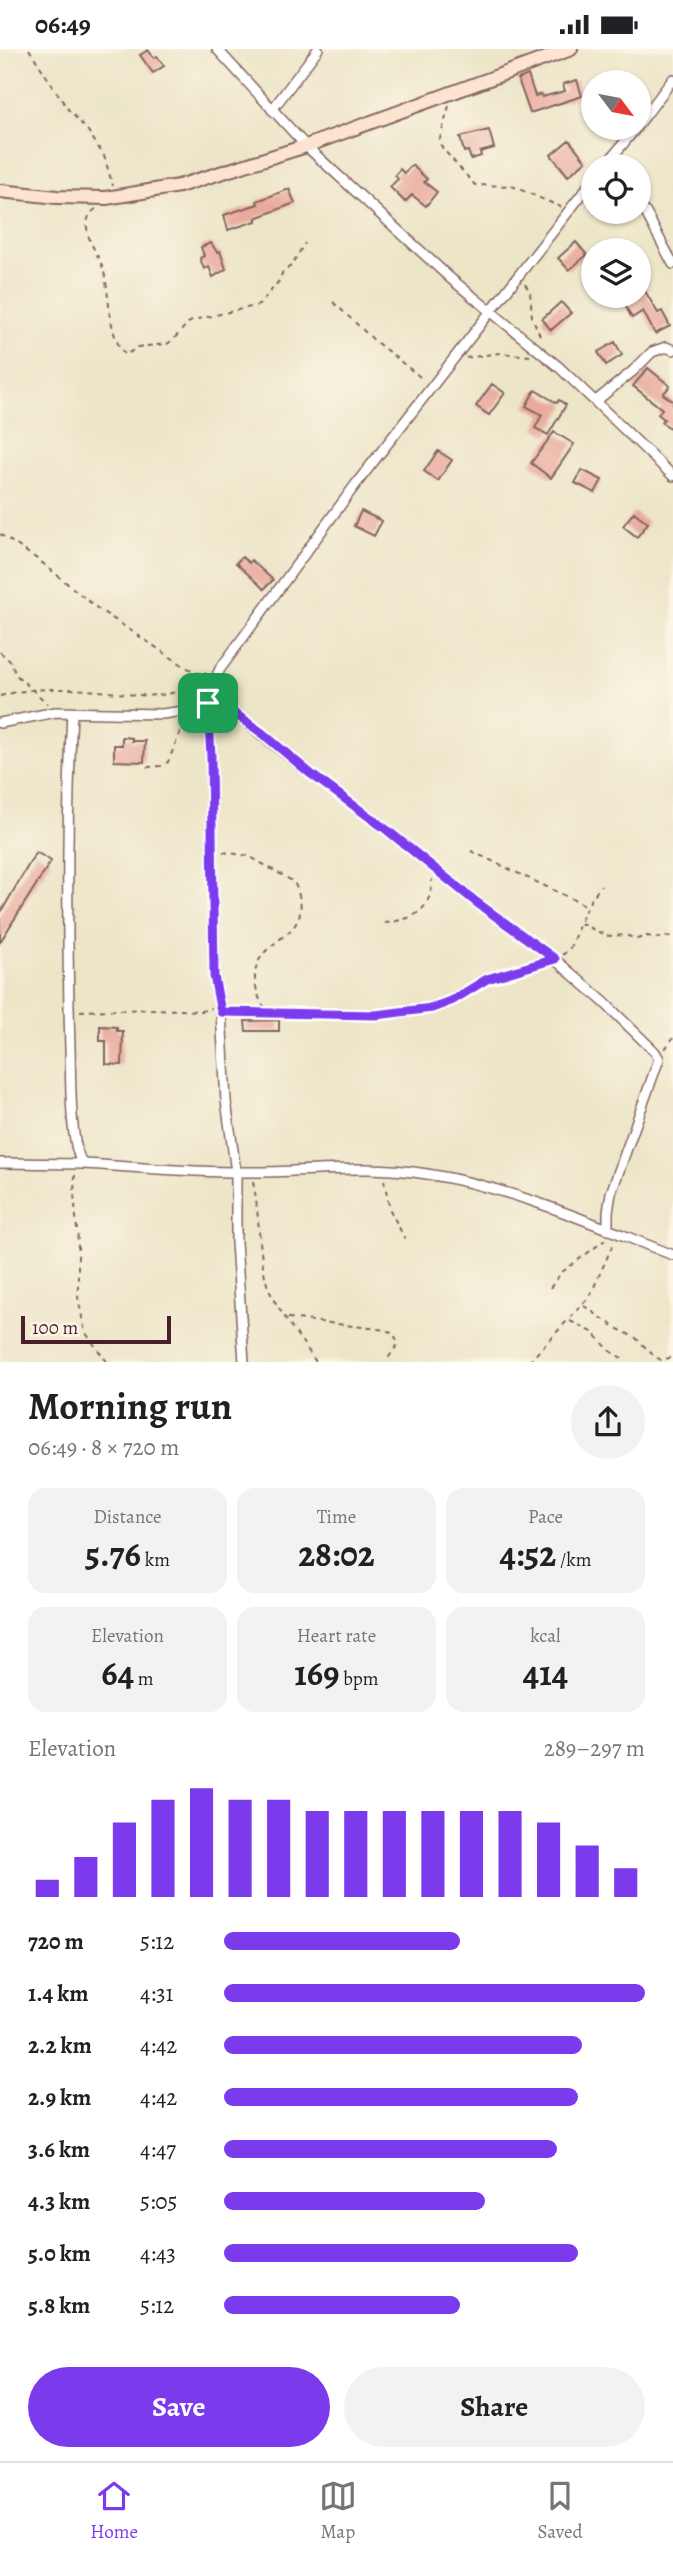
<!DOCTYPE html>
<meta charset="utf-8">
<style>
:root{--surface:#fff;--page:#f2f2f2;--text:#202124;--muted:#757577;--line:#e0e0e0;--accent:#7c3aed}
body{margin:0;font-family:Alegreya,serif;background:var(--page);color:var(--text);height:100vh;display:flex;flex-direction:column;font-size:26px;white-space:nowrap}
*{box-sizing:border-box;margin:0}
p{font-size:23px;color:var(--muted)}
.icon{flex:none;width:38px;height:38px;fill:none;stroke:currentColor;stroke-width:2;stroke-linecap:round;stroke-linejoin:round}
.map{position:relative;height:1313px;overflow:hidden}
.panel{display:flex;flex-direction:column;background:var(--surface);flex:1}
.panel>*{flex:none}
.needle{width:46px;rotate:122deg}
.buttons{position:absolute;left:581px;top:21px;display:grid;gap:14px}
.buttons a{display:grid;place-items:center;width:70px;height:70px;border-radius:50%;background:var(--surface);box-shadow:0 2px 5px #0004;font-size:35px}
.scale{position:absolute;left:21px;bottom:18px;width:150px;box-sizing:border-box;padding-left:7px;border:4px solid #4a1f2b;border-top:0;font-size:19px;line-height:24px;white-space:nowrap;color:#4a1f2b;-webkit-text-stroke:5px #fcf5e5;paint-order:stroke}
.pin{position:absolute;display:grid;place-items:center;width:60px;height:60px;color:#fff;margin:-30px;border-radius:14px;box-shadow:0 4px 10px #0006}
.round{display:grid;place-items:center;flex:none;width:74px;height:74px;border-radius:37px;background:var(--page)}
.summary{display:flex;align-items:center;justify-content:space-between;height:119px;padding:0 28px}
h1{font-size:38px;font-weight:700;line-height:52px}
.figures{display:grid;grid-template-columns:repeat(3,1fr);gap:10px;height:119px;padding:7px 28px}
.figures div{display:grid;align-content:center;border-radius:18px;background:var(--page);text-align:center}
.figures b{font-size:35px;font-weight:700}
.figures small{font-size:19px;font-weight:400}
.figures p{font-size:19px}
.chart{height:196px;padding:14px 28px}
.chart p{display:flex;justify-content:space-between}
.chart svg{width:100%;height:126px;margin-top:7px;stroke:var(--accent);stroke-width:6}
.primary-button{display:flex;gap:14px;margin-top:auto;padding:14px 28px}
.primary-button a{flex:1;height:80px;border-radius:42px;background:var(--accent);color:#fff;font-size:28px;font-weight:700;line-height:80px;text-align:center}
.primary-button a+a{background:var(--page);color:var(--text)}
ul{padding:0 28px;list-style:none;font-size:23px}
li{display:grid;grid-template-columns:112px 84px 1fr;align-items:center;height:52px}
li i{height:18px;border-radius:9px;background:var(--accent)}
.status{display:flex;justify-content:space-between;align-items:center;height:49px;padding:0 35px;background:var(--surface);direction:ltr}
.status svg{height:19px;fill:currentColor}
.dock{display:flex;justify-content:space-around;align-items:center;height:98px;border-top:2px solid var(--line);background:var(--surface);font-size:19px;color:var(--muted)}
.dock a{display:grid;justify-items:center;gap:4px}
.dock .on{color:var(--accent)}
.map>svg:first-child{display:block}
.building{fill:#e9aa9c}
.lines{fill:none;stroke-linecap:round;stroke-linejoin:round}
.street-casing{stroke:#836462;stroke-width:12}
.secondary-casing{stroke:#836462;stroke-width:16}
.path{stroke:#836462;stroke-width:2;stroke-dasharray:5 5;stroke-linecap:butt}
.street{stroke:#fff;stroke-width:9}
.secondary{stroke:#fde4d0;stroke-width:12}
.route-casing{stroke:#fff;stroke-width:14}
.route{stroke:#7c3aed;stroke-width:9}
</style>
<div class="status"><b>06:49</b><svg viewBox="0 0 49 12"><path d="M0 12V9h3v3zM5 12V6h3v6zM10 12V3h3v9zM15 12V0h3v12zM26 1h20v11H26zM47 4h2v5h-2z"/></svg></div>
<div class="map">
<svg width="673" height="1313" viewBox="0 0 673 1313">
<rect width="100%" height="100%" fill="#fcf5e5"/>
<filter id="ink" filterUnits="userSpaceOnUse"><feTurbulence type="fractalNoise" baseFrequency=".0143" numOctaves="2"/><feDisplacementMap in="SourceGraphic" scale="14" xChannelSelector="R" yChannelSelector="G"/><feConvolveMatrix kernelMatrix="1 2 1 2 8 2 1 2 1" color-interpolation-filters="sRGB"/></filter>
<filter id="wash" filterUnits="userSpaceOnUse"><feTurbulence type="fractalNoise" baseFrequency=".00686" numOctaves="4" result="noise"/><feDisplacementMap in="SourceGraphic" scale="28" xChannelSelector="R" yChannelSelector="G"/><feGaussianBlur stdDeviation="1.57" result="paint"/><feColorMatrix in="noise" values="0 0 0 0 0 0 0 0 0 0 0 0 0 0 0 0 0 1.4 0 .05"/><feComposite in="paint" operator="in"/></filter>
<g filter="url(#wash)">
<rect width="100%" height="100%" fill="#ece5c7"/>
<g id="blocks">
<path class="building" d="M 148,1 L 154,9 L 157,7 L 164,17 L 153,24 L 140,6 Z
M 528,26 L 535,47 L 541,45 L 542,48 L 565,42 L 563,35 L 577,31 L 582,47 L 530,64 L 518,30 Z
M 489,81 L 494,99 L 480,103 L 481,107 L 471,110 L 468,102 L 464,103 L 460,88 Z
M 569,91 L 586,112 L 568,127 L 551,106 Z
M 412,116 L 427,130 L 424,133 L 437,143 L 426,157 L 412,146 L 405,153 L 390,138 L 398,130 L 395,126 L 400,120 L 404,124 Z
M 289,140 L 295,154 L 256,169 L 256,172 L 228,181 L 224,166 L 258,155 L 257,152 Z
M 576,193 L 587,206 L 569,221 L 558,209 Z
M 211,194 L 217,203 L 220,202 L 226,220 L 213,228 L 209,218 L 204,220 L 200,209 L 204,207 L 201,198 Z
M 639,232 L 658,264 L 662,262 L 670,277 L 655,285 L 643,262 L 632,269 L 624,254 L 628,251 L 626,247 L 639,247 Z
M 561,253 L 571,264 L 551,281 L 542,270 Z
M 615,293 L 622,306 L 606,316 L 598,303 Z
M 648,319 L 670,337 L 663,345 L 673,352 L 673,381 L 661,373 L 664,370 L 658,365 L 662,360 L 633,337 Z
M 492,335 L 505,344 L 489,366 L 476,357 Z
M 535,341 L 557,354 L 559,351 L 566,356 L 548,386 L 535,379 L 542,366 L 526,357 Z
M 554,383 L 574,395 L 551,429 L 531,414 Z
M 438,402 L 452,411 L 438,432 L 424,422 Z
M 582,421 L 602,431 L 595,444 L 575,434 Z
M 361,462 L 382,472 L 374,487 L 354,477 Z
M 634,463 L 648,474 L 637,488 L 623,477 Z
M 242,508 L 249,514 L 251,511 L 273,531 L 264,540 L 236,514 Z
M 122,688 L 132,689 L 132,692 L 145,692 L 144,713 L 114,712 L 114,696 L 122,696 Z
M 36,803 L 51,812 L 0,893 L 0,865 Z
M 279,971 L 279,982 L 246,982 L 245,972 Z
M 100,977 L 117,978 L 117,982 L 123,982 L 122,1016 L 106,1015 L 106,992 L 100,992 Z"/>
</g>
</g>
<g filter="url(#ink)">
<use href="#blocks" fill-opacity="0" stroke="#836462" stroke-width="2"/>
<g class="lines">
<defs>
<path id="street" d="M 217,0 L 306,97 L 450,229 L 560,319 L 673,427
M 272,61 L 318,0
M 639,75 L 673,30
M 605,117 L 636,79
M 639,157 L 646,164 L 673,215
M 596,352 L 633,322 L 652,303 L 666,298 L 673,301
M 208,654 L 237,666 L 311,725 L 387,781 L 476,853 L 551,907 L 605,954 L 655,1003 L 659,1010 L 611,1144 L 608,1163 L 608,1181
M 207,659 L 211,708 L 214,927 L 221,963 L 226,1052 L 236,1123 L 236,1193 L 244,1313
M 72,664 C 66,776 67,888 70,999 C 71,1025 69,1096 83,1115 C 139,1118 196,1124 252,1123 C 310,1123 369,1115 427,1125 C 511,1138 593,1175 673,1206
M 0,674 L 56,663 L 162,665 L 207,659 L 211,639 L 220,620 L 356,435 L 593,131
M 0,1114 L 83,1115"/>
<path id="secondary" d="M 0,142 L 57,148 L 106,149 L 179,137 L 306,97 L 571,0"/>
</defs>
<use href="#street" class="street-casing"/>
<use href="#secondary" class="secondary-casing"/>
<path class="path" d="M 29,0 L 67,59 L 88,82 L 104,107 L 113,137
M 449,57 L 439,93 L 443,100 L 475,136 L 512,137 L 561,158
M 96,160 C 89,164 87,170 87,178 C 88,195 100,207 104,223 C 110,246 108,290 126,306 L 138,298 L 167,295 L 173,291 L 188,274 L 194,271 L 259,256 L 279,232 L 283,222 L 291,217 L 305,194
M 525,235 L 530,243 L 532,268 L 541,289
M 333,253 L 376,293 L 424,331
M 466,309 L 499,304 L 530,307
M 0,485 L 40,512 L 97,559 L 184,617 L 197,624 L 206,624
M 0,603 L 12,614 L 15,625 L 48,655
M 0,647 C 28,639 58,639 87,641 C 126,643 175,659 206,624
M 147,718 L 161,717 L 168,713 L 185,672
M 471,802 L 587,857
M 223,803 L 249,807 L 294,833 C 322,893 253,884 255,930 C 256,942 259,951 266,961
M 385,874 C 414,870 431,863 432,830
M 580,874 L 607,887 L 625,886 L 637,890 L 647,887 L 659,889 L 673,887
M 562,906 L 569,901 L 587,857 L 601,836
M 80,962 L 155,960 L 202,962 L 211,959
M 232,963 L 376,966 L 432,959 L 452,951 L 487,930 L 542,914
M 665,1000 L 673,989
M 75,1126 L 74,1143 L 78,1193 L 78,1248 L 85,1283 L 107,1313
M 384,1131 L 390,1161 L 405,1190
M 253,1133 C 260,1167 258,1202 267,1235 C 274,1258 302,1291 316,1313
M 550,1239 L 562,1223 L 605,1191
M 584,1257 L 618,1280 L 636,1289 L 653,1306 L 661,1311 L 673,1308
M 288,1269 L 386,1281 L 394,1285 L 398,1295 L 389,1308 L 389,1313
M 570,1272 L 594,1284 L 610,1302 L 625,1311
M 529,1313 L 590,1247 L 614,1193"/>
<use href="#street" class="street"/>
<use href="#secondary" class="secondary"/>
</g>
</g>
<g class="lines" filter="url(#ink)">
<defs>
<path id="route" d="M 208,654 L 237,666 L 262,684 L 311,725 L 387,781 L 476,853 L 555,910 L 487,930 L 453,951 L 432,959 L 376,966 L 221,963 L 214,927 L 211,708 Z"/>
</defs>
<use href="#route" class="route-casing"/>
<use href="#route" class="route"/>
</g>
</svg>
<div class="buttons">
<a><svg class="needle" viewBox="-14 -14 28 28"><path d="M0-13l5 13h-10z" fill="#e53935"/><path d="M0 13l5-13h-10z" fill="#757577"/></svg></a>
<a><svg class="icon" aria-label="locate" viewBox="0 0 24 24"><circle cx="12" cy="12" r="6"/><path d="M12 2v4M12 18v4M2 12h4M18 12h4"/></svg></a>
<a><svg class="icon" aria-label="layers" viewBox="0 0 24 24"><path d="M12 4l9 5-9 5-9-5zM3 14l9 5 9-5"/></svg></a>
</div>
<div class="scale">100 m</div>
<div class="pin" style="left:208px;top:654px;background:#1e9e55"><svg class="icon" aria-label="arrive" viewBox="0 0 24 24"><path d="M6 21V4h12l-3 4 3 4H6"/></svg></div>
</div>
<section class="panel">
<div class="summary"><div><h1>Morning run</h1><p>06:49 · 8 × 720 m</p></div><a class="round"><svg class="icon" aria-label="share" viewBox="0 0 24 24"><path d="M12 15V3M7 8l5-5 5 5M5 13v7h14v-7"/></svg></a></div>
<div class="figures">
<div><p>Distance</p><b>5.76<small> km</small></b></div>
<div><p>Time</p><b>28:02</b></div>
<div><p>Pace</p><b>4:52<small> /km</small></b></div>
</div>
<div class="figures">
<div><p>Elevation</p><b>64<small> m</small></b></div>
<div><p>Heart rate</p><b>169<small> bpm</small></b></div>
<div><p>kcal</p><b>414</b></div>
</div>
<div class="chart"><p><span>Elevation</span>289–297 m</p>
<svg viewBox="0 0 160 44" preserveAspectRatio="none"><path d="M5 44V38M15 44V30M25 44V18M35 44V10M45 44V6M55 44V10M65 44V10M75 44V14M85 44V14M95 44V14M105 44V14M115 44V14M125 44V14M135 44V18M145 44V26M155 44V34"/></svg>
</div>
<ul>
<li><b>720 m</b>5:12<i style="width:56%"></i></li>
<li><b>1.4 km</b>4:31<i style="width:100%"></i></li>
<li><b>2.2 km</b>4:42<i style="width:85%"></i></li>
<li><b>2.9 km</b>4:42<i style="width:84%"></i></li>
<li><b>3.6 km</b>4:47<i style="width:79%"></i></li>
<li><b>4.3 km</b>5:05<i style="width:62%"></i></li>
<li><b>5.0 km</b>4:43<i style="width:84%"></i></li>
<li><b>5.8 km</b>5:12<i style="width:56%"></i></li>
</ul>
<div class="primary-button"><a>Save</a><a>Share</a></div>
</section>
<nav class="dock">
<a class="on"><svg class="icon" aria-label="home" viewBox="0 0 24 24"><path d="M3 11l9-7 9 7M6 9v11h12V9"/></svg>Home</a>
<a><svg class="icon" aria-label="map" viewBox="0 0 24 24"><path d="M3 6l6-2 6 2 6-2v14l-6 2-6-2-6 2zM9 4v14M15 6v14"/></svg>Map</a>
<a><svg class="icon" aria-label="saved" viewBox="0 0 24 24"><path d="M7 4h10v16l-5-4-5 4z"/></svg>Saved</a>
</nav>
